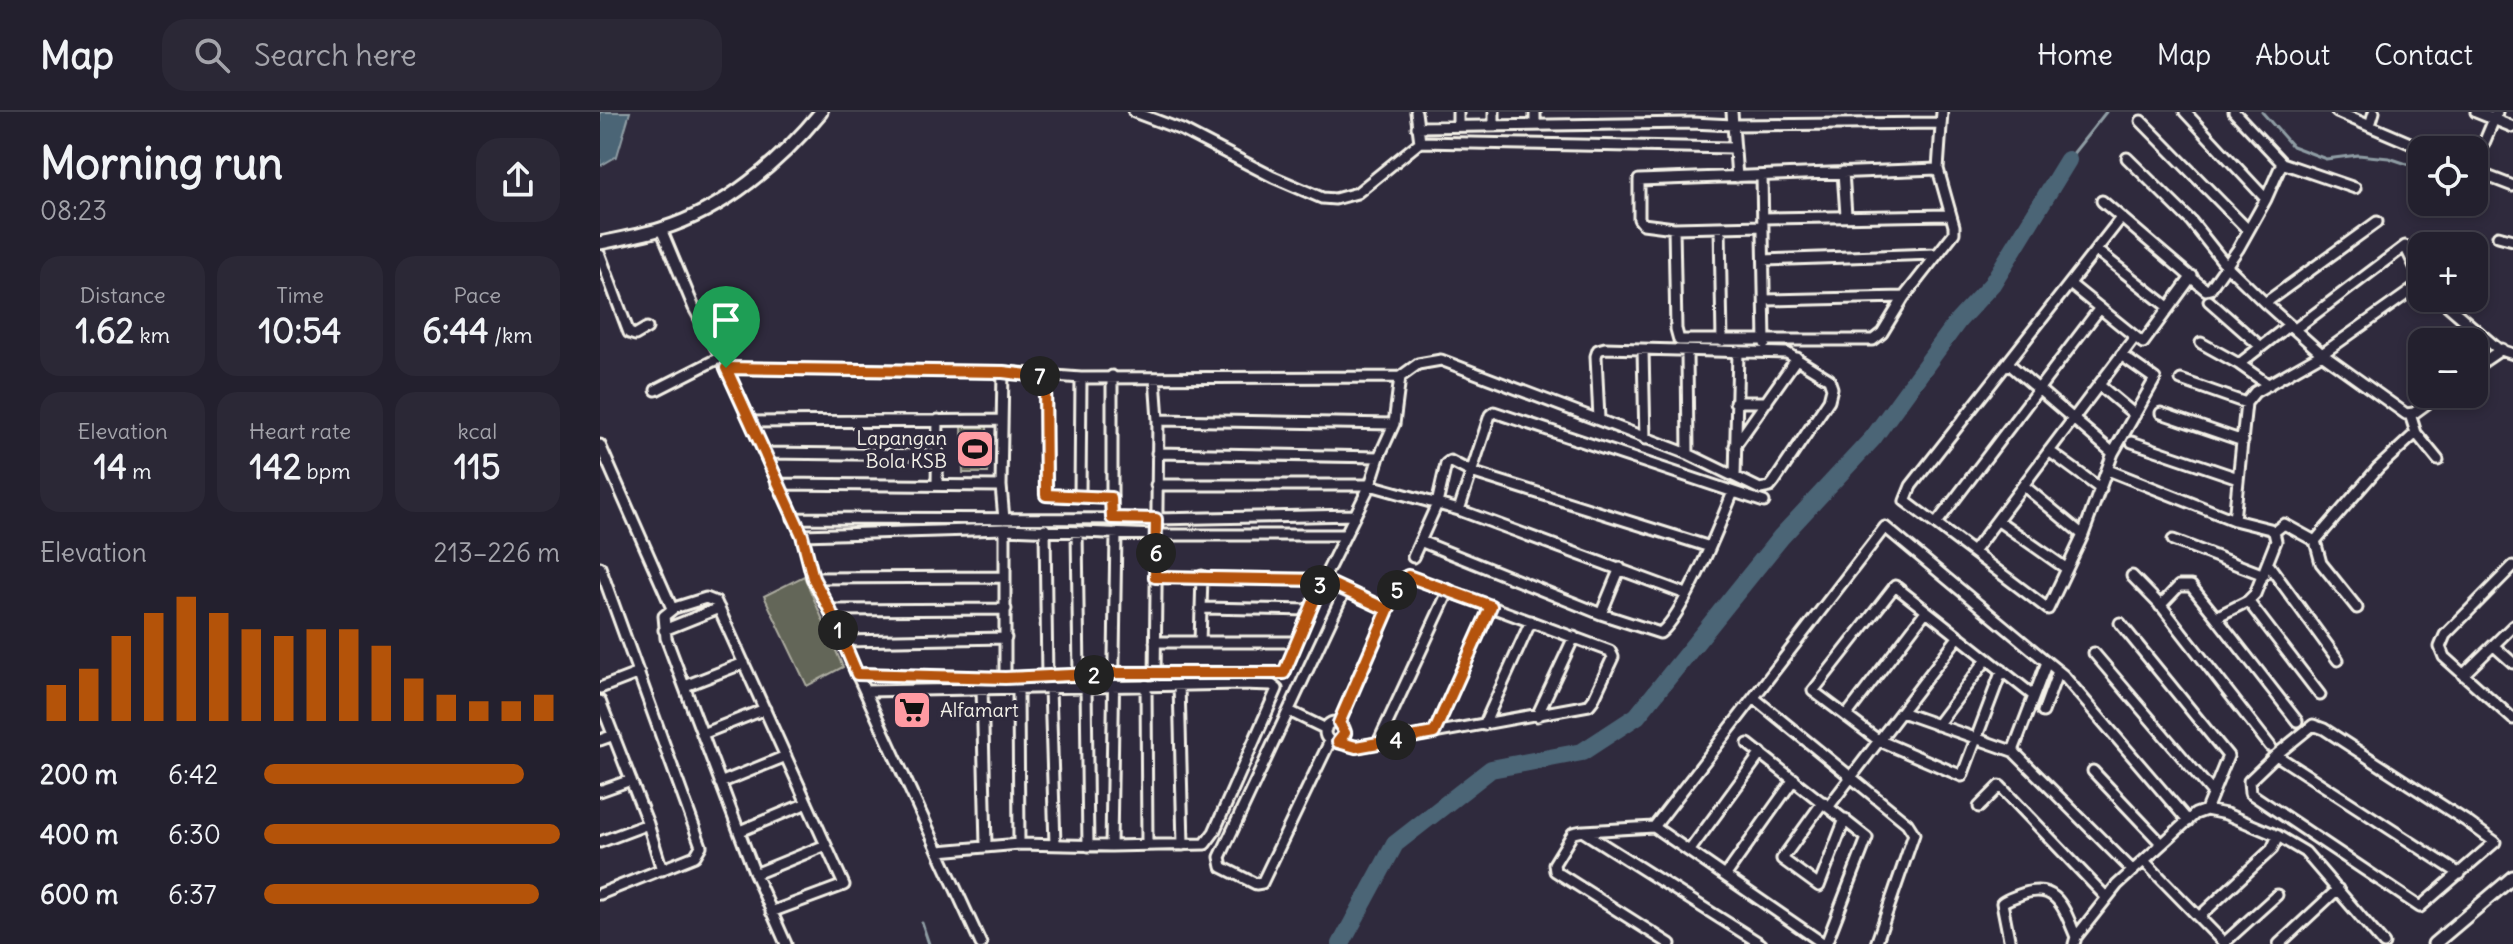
<!DOCTYPE html>
<meta charset="utf-8">
<style>
:root{--surface:#23202e;--page:#2b2836;--text:#f1f3f6;--muted:#a3a3aa;--line:#403e4a;--accent:#b45309}
body{margin:0;font-family:Delius,sans-serif;background:var(--page);color:var(--text);height:100vh;display:flex;flex-direction:column;font-size:30px;white-space:nowrap}
*{box-sizing:border-box;margin:0}
p{font-size:26px;color:var(--muted)}
.icon{flex:none;width:44px;height:44px;fill:none;stroke:currentColor;stroke-width:2;stroke-linecap:round;stroke-linejoin:round}
.map{position:relative;flex:1;overflow:hidden}
.details{display:flex;flex-direction:column;background:var(--surface);width:600px}
.details>*{flex:none}
.fabs{position:absolute;left:1808px;top:24px;display:grid;gap:16px}
.fabs a{display:grid;place-items:center;width:80px;height:80px;border-radius:16px;background:var(--surface);box-shadow:0 4px 12px #0003,0 0 0 2px var(--line);font-size:40px}
.pin{position:absolute;display:grid;place-items:center;width:68px;height:68px;color:#fff;margin:-82px -34px;border-radius:50% 50% 50% 0;rotate:-45deg;box-shadow:0 0 8px #0007}
.pin .icon{rotate:45deg}
.km{position:absolute;width:40px;height:40px;margin:-20px;border-radius:50%;background:#222;color:#fff;font-size:22px;line-height:40px;text-align:center}
.round{display:grid;place-items:center;flex:none;width:84px;height:84px;border-radius:24px;background:var(--page)}
.headline{display:flex;align-items:center;justify-content:space-between;height:136px;padding:0 40px}
h1{font-size:44px;font-weight:800;line-height:60px}
.figures{display:grid;grid-template-columns:repeat(3,1fr);gap:12px;height:136px;padding:8px 40px}
.figures div{display:grid;align-content:center;border-radius:20px;background:var(--page);text-align:center}
.figures b{font-size:34px;font-weight:800}
.figures small{font-size:22px;font-weight:400}
.figures p{font-size:22px}
.chart{height:224px;padding:16px 40px}
.chart p{display:flex;justify-content:space-between}
.chart svg{width:100%;height:144px;margin-top:8px;stroke:var(--accent);stroke-width:6}
ul{padding:0 40px;list-style:none;font-size:26px}
li{display:grid;grid-template-columns:128px 96px 1fr;align-items:center;height:60px}
li i{height:20px;border-radius:10px;background:var(--accent)}
header{display:flex;align-items:center;gap:48px;box-sizing:border-box;height:112px;padding:0 40px;background:var(--surface);border-bottom:2px solid var(--line)}
header strong{font-size:38px}
nav{display:flex;gap:44px;margin-inline-start:auto;font-size:28px}
.search{width:560px;height:72px;background:var(--page);display:flex;align-items:center;gap:20px;box-sizing:border-box;padding:0 28px;border-radius:24px;color:var(--muted);font-size:30px}
main{display:flex;flex:1;min-height:0}
.map>svg:first-child{display:block}
.green{fill:#646658;stroke:#acaca0;stroke-width:2}
.water{fill:#4c6576;stroke:#8f9da4;stroke-width:2}
.lines{fill:none;stroke-linecap:round;stroke-linejoin:round}
.stream{stroke:#8f9da4;stroke-width:3}
.river{stroke:#4c6576;stroke-width:18}
.minor-casing{stroke:#f4f1e8;stroke-width:15}
.tertiary-casing{stroke:#f4f1e8;stroke-width:17}
.minor{stroke:#2f2a3d;stroke-width:9}
.tertiary{stroke:#2f2a3d;stroke-width:11}
.route-casing{stroke:#fff;stroke-width:16}
.route{stroke:#b45309;stroke-width:10}
.labels{text-anchor:middle;stroke-width:8;stroke-linejoin:round;paint-order:stroke}
.poi-label{font-size:20px;fill:#f4f1e8;stroke:#2f2a3d;text-anchor:end}
</style>
<header>
<strong>Map</strong>
<div class="search"><svg class="icon" aria-label="search" viewBox="0 0 24 24"><circle cx="10" cy="10" r="6"/><path d="M15 15l6 6"/></svg>Search here</div>
<nav><a>Home</a><a>Map</a><a>About</a><a>Contact</a></nav>
</header>
<main>
<section class="details">
<div class="headline"><div><h1>Morning run</h1><p>08:23</p></div><a class="round"><svg class="icon" aria-label="share" viewBox="0 0 24 24"><path d="M12 15V3M7 8l5-5 5 5M5 13v7h14v-7"/></svg></a></div>
<div class="figures">
<div><p>Distance</p><b>1.62<small> km</small></b></div>
<div><p>Time</p><b>10:54</b></div>
<div><p>Pace</p><b>6:44<small> /km</small></b></div>
</div>
<div class="figures">
<div><p>Elevation</p><b>14<small> m</small></b></div>
<div><p>Heart rate</p><b>142<small> bpm</small></b></div>
<div><p>kcal</p><b>115</b></div>
</div>
<div class="chart"><p><span>Elevation</span>213–226 m</p>
<svg viewBox="0 0 160 44" preserveAspectRatio="none"><path d="M5 44V33M15 44V28M25 44V18M35 44V11M45 44V6M55 44V11M65 44V16M75 44V18M85 44V16M95 44V16M105 44V21M115 44V31M125 44V36M135 44V38M145 44V38M155 44V36"/></svg>
</div>
<ul>
<li><b>200 m</b>6:42<i style="width:88%"></i></li>
<li><b>400 m</b>6:30<i style="width:100%"></i></li>
<li><b>600 m</b>6:37<i style="width:93%"></i></li>
</ul>
</section>
<div class="map">
<svg width="1913" height="832" viewBox="0 0 1913 832">
<rect width="100%" height="100%" fill="#2f2a3d"/>
<filter id="ink" filterUnits="userSpaceOnUse"><feTurbulence type="fractalNoise" baseFrequency=".0125" numOctaves="2"/><feDisplacementMap in="SourceGraphic" scale="16" xChannelSelector="R" yChannelSelector="G"/><feConvolveMatrix kernelMatrix="1 2 1 2 8 2 1 2 1" color-interpolation-filters="sRGB"/></filter>
<g filter="url(#ink)">
<path class="green" d="M 362,313 L 387,313 L 388,361 L 363,361 Z
M 204,464 L 243,555 L 207,574 L 164,484 Z"/>
<path class="water" d="M 0,0 L 30,0 L 17,44 L 0,54 Z"/>
<g class="lines">
<path class="stream" d="M 1662,0 L 1692,34 L 1726,47 L 1758,43 L 1789,46 L 1822,57
M 1468,48 L 1506,0
M 322,811 L 329,832"/>
<path class="river" d="M 741,832 L 795,732 L 891,657 L 982,640 L 1037,604 L 1181,425 L 1273,326 L 1358,209 L 1392,172 L 1468,48"/>
<defs>
<path id="minor" d="M 534,0 L 582,18 L 673,65 L 722,86 L 735,87 L 757,81 L 820,30 L 816,0
M 858,0 L 858,14
M 935,0 L 935,13
M 1132,0 L 1137,65
M 1585,0 L 1666,87
M 1634,0 L 1682,51 L 1755,76
M 1737,0 L 1826,38
M 1876,0 L 1913,15
M 1541,9 L 1648,118
M 894,13 L 894,0
M 1770,13 L 1774,0
M 817,15 L 1092,11 L 1133,13 L 1341,11
M 820,30 L 1133,36
M 1527,46 L 1591,109 L 1625,152 L 1665,191 L 1722,242 L 1806,302 L 1814,301 L 1840,282
M 1874,55 L 1897,0
M 1874,59 L 1913,74
M 1243,60 L 1246,103
M 1162,64 L 1165,232
M 1502,89 L 1606,178 L 1610,177 L 1638,137 L 1666,87 L 1682,51
M 1163,106 L 1350,103
M 1163,114 L 1074,116 L 1043,112 L 1039,107 L 1039,68 L 1338,57
M 1074,116 L 1076,217 L 1079,228 L 1273,228 L 1282,221 L 1304,185 L 1354,121 L 1354,114 L 1338,57 L 1342,0
M 1120,116 L 1122,229
M 61,117 L 94,196 L 121,245 L 202,423 L 213,466 L 230,498 L 257,562 L 381,832
M 1898,124 L 1913,128
M 1496,138 L 1568,195
M 0,143 L 29,221 L 35,223 L 47,216
M 1164,148 L 1335,142
M 1470,172 L 1543,231 L 1592,164
M 1839,186 L 1898,237 L 1913,242
M 1165,188 L 1304,185
M 1609,189 L 1660,234
M 1665,191 L 1777,110
M 1695,217 L 1805,134 L 1822,169
M 1601,231 L 1639,252 L 1669,273
M 1043,238 L 1045,327
M 1087,239 L 1088,342
M 1408,251 L 1513,341 L 1483,423 L 1448,497 L 1305,389 L 1311,374 L 1521,106
M 1639,252 L 1689,213
M 126,256 L 403,260 L 481,266 L 800,265 L 818,252 L 841,248 L 1088,342 L 1160,377 L 1170,375 L 1174,370 L 1229,288 L 1232,276 L 1229,267 L 1187,241 L 1005,236 L 998,238 L 996,244 L 999,307
M 1874,256 L 1902,237
M 403,260 L 401,374 L 404,407
M 512,264 L 512,406
M 445,265 L 446,383 L 511,386
M 555,266 L 558,308 L 555,565
M 1581,268 L 1646,291
M 1499,273 L 1535,303
M 56,278 L 121,245
M 1135,290 L 1167,290
M 1561,301 L 1643,329
M 1810,302 L 1816,321 L 1838,348
M 558,308 L 794,312
M 151,310 L 401,308
M 1532,330 L 1638,366
M 0,333 L 71,494 L 74,496 L 106,486 L 116,490 L 244,773 L 171,800
M 1135,334 L 1197,246
M 1449,339 L 1501,377
M 165,341 L 338,343
M 557,341 L 779,345
M 1513,341 L 1555,267 L 1521,243
M 1508,358 L 1634,408
M 1135,364 L 1138,239
M 337,371 L 338,308
M 177,372 L 401,374
M 556,373 L 770,373 L 859,398 L 1086,482
M 1424,374 L 1483,423
M 480,383 L 481,266
M 859,398 L 890,303 L 894,300 L 1164,390
M 193,406 L 556,407 L 755,403
M 1397,408 L 1467,457
M 1336,412 L 1500,196
M 405,417 L 405,566
M 445,417 L 447,566
M 477,420 L 479,564
M 1674,420 L 1684,412 L 1715,429 L 1721,451 L 1757,496
M 202,423 L 405,417 L 556,423 L 745,423
M 1573,428 L 1664,463
M 820,429 L 1001,502 L 1060,521 C 1083,505 1121,410 1133,380
M 1715,429 L 1778,356 L 1816,321
M 1373,440 L 1535,225
M 813,445 L 837,392 L 846,352 L 850,349 L 871,360 L 1110,435
M 1668,452 L 1738,548
M 1913,454 L 1845,523 L 1840,535 L 1844,545 L 1913,607
M 0,455 L 101,734 L 95,744 L 0,782
M 1532,464 L 1563,496 L 1670,634
M 555,465 L 723,468 L 788,498 L 739,611
M 213,466 L 405,465
M 1648,489 L 1720,583
M 1560,494 L 1579,474 L 1591,474 L 1616,505
M 74,496 L 64,504 L 66,526 L 155,762 L 186,832
M 602,496 L 710,498
M 230,498 L 406,497
M 1001,502 L 1020,456
M 1520,511 L 1628,644 L 1606,698
M 64,518 L 119,496
M 243,529 L 406,526
M 555,530 L 696,530
M 600,530 L 602,464
M 1894,534 L 1913,551
M 1494,541 L 1613,681
M 1447,550 L 1463,563 L 1588,709
M 1402,558 L 1362,664 L 1278,628 L 1213,579 L 1295,474 L 1434,584
M 257,562 L 405,566 L 512,561 L 684,561 L 723,468 L 770,373 L 779,345 L 794,312 L 800,265
M 1863,563 L 1913,514
M 579,572 L 583,733
M 546,573 L 547,733
M 85,574 L 144,551
M 486,574 L 488,734
M 0,576 L 39,561
M 382,576 L 386,733
M 450,576 L 455,732
M 418,577 L 419,732
M 267,579 L 641,572 L 672,573 L 677,577 L 614,720 L 605,732 L 511,734 L 419,732 L 339,739
M 1154,586 L 1307,711 L 1314,722 L 1276,832
M 0,589 L 48,712 L 62,758
M 689,599 L 726,617
M 1301,600 L 1415,640
M 1443,600 L 1458,559
M 937,604 L 974,525
M 1246,604 L 1326,499
M 1697,609 L 1616,505 L 1648,489 L 1655,482 L 1676,429 L 1674,420 L 1670,417 L 1634,408 L 1646,291 L 1655,280 L 1722,242 L 1822,171
M725 620a10 10 0 1 1 20 0a10 10 0 1 1-20 0Z
M 884,613 L 931,509
M 1337,613 L 1387,547
M 1713,613 L 1724,617 L 1866,709 L 1895,730 L 1820,795 L 1650,681 L 1649,669 L 1676,643 Z
M 834,621 L 891,494
M 102,622 L 165,597
M 0,628 L 14,623
M 730,629 L 662,771 L 656,772 L 622,755 L 620,745 L 745,478
M 738,630 L 756,635 L 989,593 L 993,588 L 1013,545 L 1010,539 L 808,464 L 803,466 L 788,498
M 778,631 L 849,478
M 1148,632 L 1267,726 L 1226,832
M 1676,643 L 1860,762
M 1493,659 L 1562,732
M 120,671 L 186,644
M 0,679 L 31,668
M 1223,690 L 1182,747 L 1219,774 L 1245,707
M 1229,694 L 1359,524
M 1379,695 L 1400,674 L 1506,785
M 1054,715 L 1285,415 L 1447,550 L 1413,639 L 1533,759
M 140,719 L 207,691
M 984,719 L 1054,715 L 1224,832
M 0,730 L 48,712
M 511,734 L 516,421
M 1090,738 L 1161,641
M 1544,749 L 1625,832
M 155,762 L 226,733
M 1126,763 L 1194,667
M 1599,805 L 1672,737 L 1678,724
M 1476,825 L 1517,773 L 1595,702 L 1606,698 L 1626,702 L 1678,724 L 1705,740 L 1784,832
M 1624,831 L 1677,783
M 1070,832 L 955,759 L 954,752 L 973,721 L 982,719 L 1161,832
M 1410,832 L 1402,791 C 1407,787 1412,786 1419,783 C 1457,768 1464,797 1476,825 L 1474,832
M 1679,832 L 1738,777"/>
<path id="tertiary" d="M 0,131 C 20,127 41,123 61,117 C 124,98 180,50 221,0
M 1834,832 L 1913,765"/>
</defs>
<use href="#minor" class="minor-casing"/>
<use href="#tertiary" class="tertiary-casing"/>
<use href="#minor" class="minor"/>
<use href="#tertiary" class="tertiary"/>
</g>
</g>
<g class="lines" filter="url(#ink)">
<defs>
<path id="route" d="M 126,256 L 202,423 L 213,466 L 230,498 L 257,562 L 405,566 L 512,561 L 684,561 L 723,468 L 788,498 L 739,611 L 745,621 L 738,630 L 756,635 L 834,621 L 891,494 L 808,464 L 802,469 L 788,498 L 723,468 L 555,465 L 556,407 L 512,406 L 511,386 L 446,383 L 445,265 L 403,260 L 126,256"/>
</defs>
<use href="#route" class="route-casing"/>
<use href="#route" class="route"/>
</g>
<defs>
<symbol id="stadium-square" viewBox="-11 -11 22 22"><rect x="-9" y="-9" width="18" height="18" rx="4" fill="#ff9aa2" stroke="#2f2a3d"/><path d="M0-5a6.5 5 0 1 0 0 10a6.5 5 0 1 0 0-10ZM-3.5-1.8h7v3.6h-7Z" fill="#111"/></symbol>
<symbol id="supermarket-square" viewBox="-11 -11 22 22"><rect x="-9" y="-9" width="18" height="18" rx="4" fill="#ff9aa2" stroke="#2f2a3d"/><path d="M-6-5.5h2.5l.6 2H6L4.5 2H-2.5L-4.4-4H-6ZM-1.5 3.2a1.3 1.3 0 1 0 .1 0ZM3 3.2a1.3 1.3 0 1 0 .1 0Z" fill="#111"/></symbol>
</defs>
<g fill-rule="evenodd">
<use href="#stadium-square" x="353" y="315" width="44" height="44"/>
<use href="#supermarket-square" x="290" y="576" width="44" height="44"/>
</g>
<g class="labels">
<g class="poi-label">
<text x="347" y="333">Lapangan<tspan x="347" dy="23">Bola KSB</tspan></text>
<text x="340" y="605" text-anchor="start">Alfamart</text>
</g>
</g>
</svg>
<div class="fabs">
<a><svg class="icon" aria-label="locate" viewBox="0 0 24 24"><circle cx="12" cy="12" r="6"/><path d="M12 2v4M12 18v4M2 12h4M18 12h4"/></svg></a>
<a>+</a>
<a>−</a>
</div>
<div class="pin" style="left:126px;top:256px;background:#1e9e55"><svg class="icon" aria-label="arrive" viewBox="0 0 24 24"><path d="M6 21V4h12l-3 4 3 4H6"/></svg></div>
<b class="km" style="left:238px;top:518px">1</b>
<b class="km" style="left:494px;top:563px">2</b>
<b class="km" style="left:720px;top:473px">3</b>
<b class="km" style="left:796px;top:628px">4</b>
<b class="km" style="left:797px;top:478px">5</b>
<b class="km" style="left:556px;top:441px">6</b>
<b class="km" style="left:440px;top:264px">7</b>
</div>
</main>
